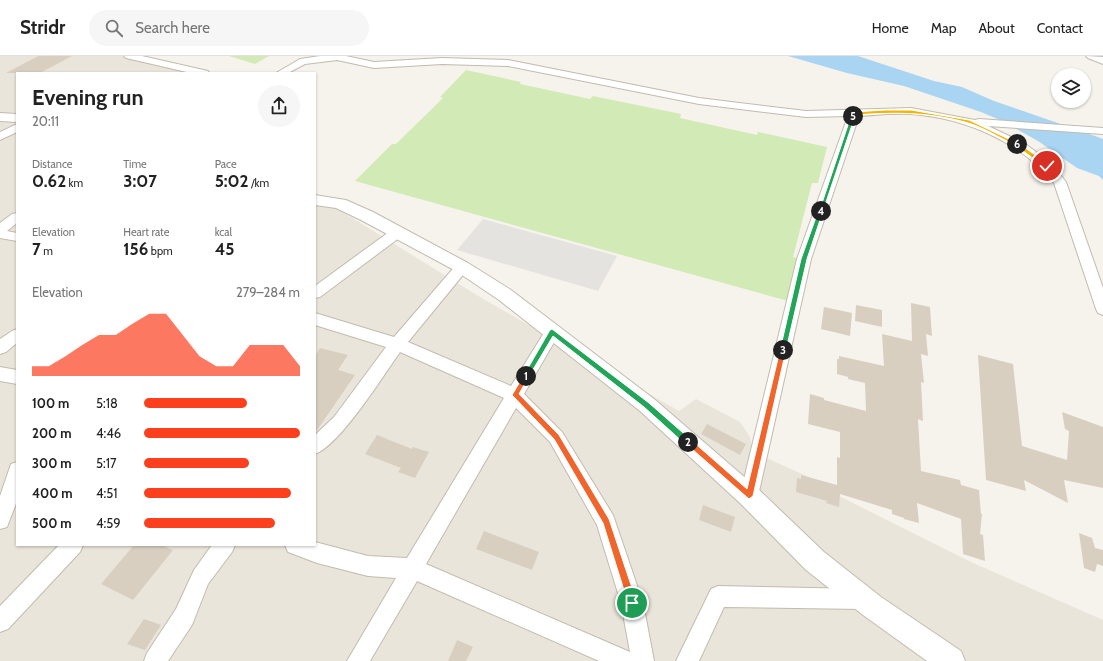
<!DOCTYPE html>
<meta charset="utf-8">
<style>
:root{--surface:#fff;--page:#f6f6f6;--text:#222;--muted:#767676;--line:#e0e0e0;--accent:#fc3f1d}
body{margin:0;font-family:Cabin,sans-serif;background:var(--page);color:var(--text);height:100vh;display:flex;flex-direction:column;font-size:15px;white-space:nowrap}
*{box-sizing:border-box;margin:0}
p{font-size:13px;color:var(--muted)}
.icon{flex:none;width:22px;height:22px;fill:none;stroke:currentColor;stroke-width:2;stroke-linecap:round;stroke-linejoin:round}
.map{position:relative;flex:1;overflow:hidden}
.sheet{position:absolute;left:16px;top:16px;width:300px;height:474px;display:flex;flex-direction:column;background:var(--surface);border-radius:0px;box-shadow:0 1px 3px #0004}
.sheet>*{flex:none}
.fabs{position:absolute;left:1051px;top:12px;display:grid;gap:8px}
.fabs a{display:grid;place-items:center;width:40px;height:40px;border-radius:50%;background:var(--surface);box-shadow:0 1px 3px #0004;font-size:20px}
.pin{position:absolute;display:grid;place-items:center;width:34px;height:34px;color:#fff;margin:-17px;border:2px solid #fff;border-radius:50%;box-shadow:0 1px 4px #0007}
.km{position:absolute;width:20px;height:20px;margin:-10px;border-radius:50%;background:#222;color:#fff;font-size:11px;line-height:20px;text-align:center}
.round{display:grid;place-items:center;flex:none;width:42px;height:42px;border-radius:21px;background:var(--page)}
.headline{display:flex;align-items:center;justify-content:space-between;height:68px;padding:0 16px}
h1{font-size:22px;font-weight:700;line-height:30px}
.metrics{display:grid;grid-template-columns:repeat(3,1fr);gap:6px;height:68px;padding:4px 16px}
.metrics div{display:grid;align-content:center}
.metrics b{font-size:17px;font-weight:700}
.metrics small{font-size:11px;font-weight:400}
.metrics p{font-size:11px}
.chart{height:112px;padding:8px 16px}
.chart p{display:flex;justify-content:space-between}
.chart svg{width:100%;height:72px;margin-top:4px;fill:var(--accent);opacity:.7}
ul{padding:0 16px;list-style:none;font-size:13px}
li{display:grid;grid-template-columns:64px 48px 1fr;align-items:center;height:30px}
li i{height:10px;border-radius:5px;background:var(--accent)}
header{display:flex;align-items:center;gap:24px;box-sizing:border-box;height:56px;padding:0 20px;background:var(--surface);border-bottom:1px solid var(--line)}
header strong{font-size:19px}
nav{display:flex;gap:22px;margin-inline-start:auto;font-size:14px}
.search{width:280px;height:36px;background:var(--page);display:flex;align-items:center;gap:10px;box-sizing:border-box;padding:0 14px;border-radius:22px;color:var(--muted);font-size:15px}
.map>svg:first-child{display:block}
.residential{fill:#eae5da}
.green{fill:#d2eab5}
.parking{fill:#e5e3e0}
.water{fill:#a9d4f2}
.building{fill:#d8cfc1}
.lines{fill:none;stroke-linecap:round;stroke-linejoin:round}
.minor-casing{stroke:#c2bbae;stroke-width:2}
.tertiary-casing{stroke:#c2bbae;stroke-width:2}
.minor{fill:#fff;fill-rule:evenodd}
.tertiary{fill:#fff;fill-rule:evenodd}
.split-1{fill:#f0652b;stroke:#fff}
.split-2{fill:#22a559;stroke:#fff}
.split-3{fill:#f0652b;stroke:#fff}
.split-4{fill:#22a559;stroke:#fff}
.split-5{fill:#22a559;stroke:#fff}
.split-6{fill:#f5b400;stroke:#fff}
.split-7{fill:#f5b400;stroke:#fff}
</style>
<header>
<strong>Stridr</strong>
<div class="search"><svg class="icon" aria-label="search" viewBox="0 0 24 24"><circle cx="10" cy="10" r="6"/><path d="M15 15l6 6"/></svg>Search here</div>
<nav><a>Home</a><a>Map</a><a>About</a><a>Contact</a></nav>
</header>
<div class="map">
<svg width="1103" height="605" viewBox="0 0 1103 605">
<rect width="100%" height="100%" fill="#f6f3ec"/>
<path class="residential" d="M 0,0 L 142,0 L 202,17 L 17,17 L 17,489 L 315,489 L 315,139 L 480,241 L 679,355 L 696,343 L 740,366 L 750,381 L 753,396 L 811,422 L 837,439 L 971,506 L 1103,564 L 1103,605 L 0,605 Z"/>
<path class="green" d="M 229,0 L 269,0 L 255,8 Z
M 466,14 L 521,26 L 520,28 L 590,43 L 593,40 L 681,58 L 680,62 L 757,79 L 758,76 L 827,91 L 818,127 L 812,127 L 793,201 L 798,202 L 788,245 L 355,125 L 392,88 L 396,88 L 443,42 L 440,41 Z"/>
<path class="parking" d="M 483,163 L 617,200 L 598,235 L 457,194 Z"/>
<path class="water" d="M 788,0 L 858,0 L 934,25 L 962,31 L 994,45 L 1095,80 L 1103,83 L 1103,124 L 1099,120 L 1077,112 L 1038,85 L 1000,64 L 981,56 L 904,30 L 847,17 Z"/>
<path class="building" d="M 38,0 L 72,0 L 40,17 L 6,17 Z
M 911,247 L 930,251 L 932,280 L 926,278 L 928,300 L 921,298 L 924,327 L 921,326 L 923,365 L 918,363 L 921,415 L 960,424 L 961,429 L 979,434 L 981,458 L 982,458 L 980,478 L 983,479 L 985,505 L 963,498 L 961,463 L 917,447 L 919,467 L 904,463 L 904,462 L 892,458 L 892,454 L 840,438 L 839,451 L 826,447 L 827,445 L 796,436 L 797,422 L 801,423 L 801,419 L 837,429 L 837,401 L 840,402 L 840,376 L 808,368 L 810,338 L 824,342 L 824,344 L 866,355 L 865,327 L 848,323 L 848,321 L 837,318 L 837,303 L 839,303 L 839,300 L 884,310 L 882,278 L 912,285 Z
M 856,249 L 882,254 L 882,271 L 855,265 Z
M 824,251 L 852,257 L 850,280 L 821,273 Z
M 320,292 L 348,299 L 338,314 L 355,319 L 315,377 L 315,300 Z
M 978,299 L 1013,308 L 1022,390 L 1067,404 L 1069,375 L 1065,373 L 1062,356 L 1103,371 L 1103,432 L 1064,424 L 1068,447 L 1024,424 L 1026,435 L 986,424 Z
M 707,368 L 746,388 L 740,399 L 701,378 Z
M 377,379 L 412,393 L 413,391 L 429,396 L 415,422 L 398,416 L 401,412 L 365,398 Z
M 703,449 L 735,461 L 731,476 L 699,464 Z
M 484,475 L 539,496 L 532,514 L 476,493 Z
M 1079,477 L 1092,482 L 1095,492 L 1103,494 L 1103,510 L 1097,508 L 1095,516 L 1084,512 Z
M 134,489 L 161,489 L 173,494 L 133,544 L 101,528 Z
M 144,563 L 161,569 L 145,594 L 127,588 Z
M 457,584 L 473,591 L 466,605 L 448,605 Z"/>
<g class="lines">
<defs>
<path id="minor" d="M 124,0 L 142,0 L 208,15 L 209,17 L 191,17 L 126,2 Z
M 320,0 L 346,0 L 374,6 L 442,2 L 508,4 L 699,42 L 806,55 L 911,52 L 975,64 L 979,63 L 1103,72 L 1103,78 L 988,70 L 1024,87 L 1051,107 L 1066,126 L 1103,232 L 1103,259 L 1098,257 L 1096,253 L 1054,127 C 1020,85 964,62 911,58 C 894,57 876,59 859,60 L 811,203 L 758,440 L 756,446 L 749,449 L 742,446 L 740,440 L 797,203 L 848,60 L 806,61 L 699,48 L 508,10 L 442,8 L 374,12 L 337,4 L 305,8 L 288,17 L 276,17 L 300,3 Z
M 1086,0 L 1103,1 L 1103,8 L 1088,2 Z
M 17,68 L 17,76 L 0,84 L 0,76 Z
M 17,157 L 17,167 L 7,175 L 17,177 L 17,185 L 0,182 L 0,167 L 12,158 Z
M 398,172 L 403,173 L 405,176 L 403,179 L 320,241 L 315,242 L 315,230 L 393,173 Z
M 462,206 L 467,208 L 469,211 L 467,214 L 408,286 L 511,330 L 547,272 L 552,270 L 557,272 L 560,276 L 524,338 L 562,376 L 613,459 L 643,547 L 654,605 L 599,605 L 417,525 L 370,605 L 347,605 L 396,522 L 368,520 L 317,507 L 288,496 L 285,489 L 315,489 L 315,486 L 368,500 L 407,502 L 504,342 L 400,296 C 383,320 340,389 315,398 L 315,379 L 334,361 L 386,291 L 315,269 L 315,257 L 394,281 L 457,208 ZM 516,352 L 550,386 L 597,469 L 621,547 L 630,596 L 426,508 Z
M 17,273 L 17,287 L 6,296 L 0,298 L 0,283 L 12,275 Z
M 0,311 L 17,314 L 17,328 L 0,325 Z
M 17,406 L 17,445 L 7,471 L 0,473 L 0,440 L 11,408 Z
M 59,489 L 83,489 L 80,496 L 8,573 L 0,576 L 0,550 Z
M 212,489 L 235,489 L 232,496 L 208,528 L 192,569 L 168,605 L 144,605 L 147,597 L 176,553 L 194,514 Z
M 718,530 L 862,533 L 869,536 L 872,543 L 869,550 L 862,553 L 724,551 L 699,605 L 676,605 L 711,533 Z"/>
<path id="tertiary" d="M 0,57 L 17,58 L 17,66 L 0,65 Z
M 315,139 L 346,144 L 373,156 L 468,207 L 511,234 L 654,343 L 757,432 L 824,496 L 881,541 L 961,595 L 965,605 L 927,605 L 863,559 L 806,514 L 741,448 L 640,355 L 499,244 L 456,215 L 361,164 L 336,152 L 315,149 Z"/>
</defs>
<use href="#minor" class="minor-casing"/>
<use href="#tertiary" class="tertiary-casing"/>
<use href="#minor" class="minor"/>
<use href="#tertiary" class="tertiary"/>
</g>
<path class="split-1" d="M 526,318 L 529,320 L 519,338 L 559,379 L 609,463 L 637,547 L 635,550 L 632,551 L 629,550 L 628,547 L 603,467 L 554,383 L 512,339 L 524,319 Z"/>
<path class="split-2" d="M 552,273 L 649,347 L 690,383 L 690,388 L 685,388 L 644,351 L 553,280 L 528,322 L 524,322 L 524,319 L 550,274 Z"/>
<path class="split-3" d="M 783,291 L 786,294 L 753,440 L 749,443 L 684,386 L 685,383 L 690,383 L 747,433 L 780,294 Z"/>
<path class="split-4" d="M 819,153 L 823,155 L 807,203 L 786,294 L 783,296 L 780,294 L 801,203 Z"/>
<path class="split-5" d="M 853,58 L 855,60 L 823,155 L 819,156 L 851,60 Z"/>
<path class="split-6" d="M 885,54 L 911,54 L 969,64 L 1019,88 L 1015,89 C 1000,82 981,70 965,66 C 928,56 893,56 856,59 L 853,61 L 851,60 L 854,56 Z"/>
<path class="split-7" d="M 1017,86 L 1049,109 L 1049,111 L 1045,111 L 1015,89 Z"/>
</svg>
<div class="fabs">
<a><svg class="icon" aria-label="layers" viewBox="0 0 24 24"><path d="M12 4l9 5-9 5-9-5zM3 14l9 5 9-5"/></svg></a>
</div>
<div class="pin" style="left:632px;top:547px;background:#1e9e55"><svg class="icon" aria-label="arrive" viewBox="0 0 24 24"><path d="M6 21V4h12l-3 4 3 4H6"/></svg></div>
<div class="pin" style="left:1047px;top:110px;background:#d93025"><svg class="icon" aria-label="check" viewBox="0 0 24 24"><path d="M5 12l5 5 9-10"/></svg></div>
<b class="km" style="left:526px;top:320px">1</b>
<b class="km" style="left:688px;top:386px">2</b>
<b class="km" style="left:783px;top:294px">3</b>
<b class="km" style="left:821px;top:155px">4</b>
<b class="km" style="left:853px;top:60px">5</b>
<b class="km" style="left:1017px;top:88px">6</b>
<section class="sheet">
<div class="headline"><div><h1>Evening run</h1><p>20:11</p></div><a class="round"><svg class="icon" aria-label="share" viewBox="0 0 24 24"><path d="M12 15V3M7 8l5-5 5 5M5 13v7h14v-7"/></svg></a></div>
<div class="metrics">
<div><p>Distance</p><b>0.62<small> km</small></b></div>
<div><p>Time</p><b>3:07</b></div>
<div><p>Pace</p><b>5:02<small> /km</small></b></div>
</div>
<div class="metrics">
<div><p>Elevation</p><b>7<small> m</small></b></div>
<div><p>Heart rate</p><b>156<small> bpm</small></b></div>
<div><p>kcal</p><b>45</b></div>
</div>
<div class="chart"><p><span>Elevation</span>279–284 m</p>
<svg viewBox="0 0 160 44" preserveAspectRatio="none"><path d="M0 44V38L10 38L20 32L30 25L40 19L50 19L60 12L70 6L80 6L90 19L100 32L110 38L120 38L130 25L140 25L150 25L160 38V44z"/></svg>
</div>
<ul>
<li><b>100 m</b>5:18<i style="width:66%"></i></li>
<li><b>200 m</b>4:46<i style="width:100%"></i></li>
<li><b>300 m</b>5:17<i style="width:67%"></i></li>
<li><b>400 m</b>4:51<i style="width:94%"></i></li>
<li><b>500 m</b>4:59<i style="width:84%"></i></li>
</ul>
</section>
</div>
